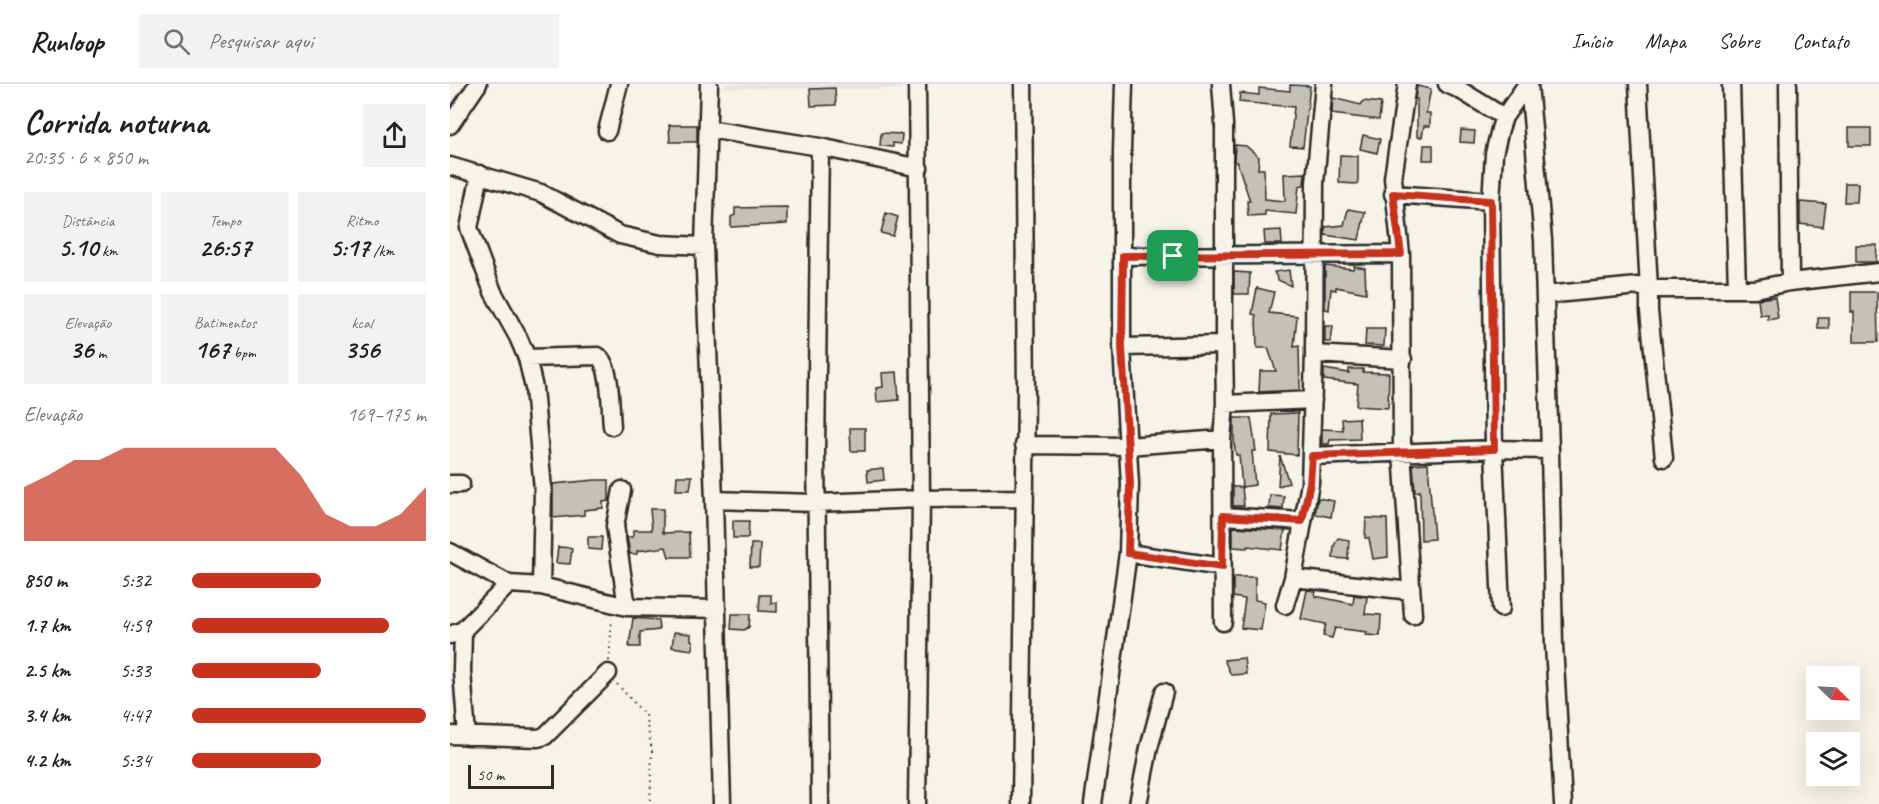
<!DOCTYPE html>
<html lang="pt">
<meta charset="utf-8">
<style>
:root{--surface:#fff;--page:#f2f2f2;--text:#202124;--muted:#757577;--line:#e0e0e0;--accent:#c8321e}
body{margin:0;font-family:Caveat,sans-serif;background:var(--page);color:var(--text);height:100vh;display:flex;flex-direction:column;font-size:22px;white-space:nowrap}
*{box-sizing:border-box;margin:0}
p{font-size:20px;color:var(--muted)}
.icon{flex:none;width:33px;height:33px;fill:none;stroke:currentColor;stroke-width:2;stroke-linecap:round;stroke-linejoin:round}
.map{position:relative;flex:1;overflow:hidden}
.panel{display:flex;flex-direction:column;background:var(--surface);width:450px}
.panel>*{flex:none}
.needle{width:39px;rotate:114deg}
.tools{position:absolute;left:1356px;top:582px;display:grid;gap:12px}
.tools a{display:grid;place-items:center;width:54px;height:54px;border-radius:0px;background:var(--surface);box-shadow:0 6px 24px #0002;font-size:30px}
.scale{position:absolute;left:18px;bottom:15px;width:86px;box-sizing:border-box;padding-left:6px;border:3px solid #2b2b2b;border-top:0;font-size:16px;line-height:21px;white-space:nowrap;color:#2b2b2b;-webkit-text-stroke:4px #f7f3e8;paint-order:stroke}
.pin{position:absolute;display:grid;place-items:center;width:51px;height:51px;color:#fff;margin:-26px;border-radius:12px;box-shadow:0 3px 9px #0006}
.round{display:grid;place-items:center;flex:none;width:63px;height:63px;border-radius:0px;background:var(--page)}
.headline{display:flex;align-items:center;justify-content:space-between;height:102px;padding:0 24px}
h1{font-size:33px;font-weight:800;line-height:45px}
.metrics{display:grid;grid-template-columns:repeat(3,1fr);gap:9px;height:102px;padding:6px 24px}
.metrics div{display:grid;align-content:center;border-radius:0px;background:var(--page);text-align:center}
.metrics b{font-size:26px;font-weight:800}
.metrics small{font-size:16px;font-weight:400}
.metrics p{font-size:16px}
.chart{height:168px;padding:12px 24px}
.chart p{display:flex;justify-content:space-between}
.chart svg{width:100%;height:108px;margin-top:6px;fill:var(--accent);opacity:.7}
ul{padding:0 24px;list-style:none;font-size:20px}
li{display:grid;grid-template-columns:96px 72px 1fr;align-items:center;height:45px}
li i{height:15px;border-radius:8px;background:var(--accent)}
header{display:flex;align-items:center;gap:36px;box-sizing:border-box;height:84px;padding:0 30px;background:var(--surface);border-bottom:2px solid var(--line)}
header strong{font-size:28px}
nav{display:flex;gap:33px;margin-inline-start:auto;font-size:21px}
.search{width:420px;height:54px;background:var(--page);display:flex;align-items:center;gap:15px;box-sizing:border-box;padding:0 21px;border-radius:0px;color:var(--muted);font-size:22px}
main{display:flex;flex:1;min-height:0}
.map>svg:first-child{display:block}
.built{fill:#e8e4da}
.building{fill:#c4c1b9;stroke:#2b2b2b;stroke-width:1.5}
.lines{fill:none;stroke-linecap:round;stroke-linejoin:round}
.minor-casing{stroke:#2b2b2b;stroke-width:21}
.path{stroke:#2b2b2b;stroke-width:2;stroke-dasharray:1.5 4.5;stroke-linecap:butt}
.minor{stroke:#f7f3e8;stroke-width:16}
.route-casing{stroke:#fff;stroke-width:12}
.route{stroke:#c8321e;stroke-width:8}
</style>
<header>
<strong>Runloop</strong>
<div class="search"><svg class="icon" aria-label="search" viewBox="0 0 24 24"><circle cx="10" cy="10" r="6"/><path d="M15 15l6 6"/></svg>Pesquisar aqui</div>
<nav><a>Início</a><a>Mapa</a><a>Sobre</a><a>Contato</a></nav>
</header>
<main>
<section class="panel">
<div class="headline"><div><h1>Corrida noturna</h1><p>20:35 · 6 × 850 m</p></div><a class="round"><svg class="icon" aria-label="share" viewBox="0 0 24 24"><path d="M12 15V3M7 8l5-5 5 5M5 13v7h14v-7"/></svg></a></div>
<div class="metrics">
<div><p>Distância</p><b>5.10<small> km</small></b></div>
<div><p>Tempo</p><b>26:57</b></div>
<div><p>Ritmo</p><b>5:17<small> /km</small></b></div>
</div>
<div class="metrics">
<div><p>Elevação</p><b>36<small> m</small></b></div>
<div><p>Batimentos</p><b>167<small> bpm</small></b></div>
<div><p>kcal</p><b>356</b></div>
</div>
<div class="chart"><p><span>Elevação</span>169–175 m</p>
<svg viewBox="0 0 160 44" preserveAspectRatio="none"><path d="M0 44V22L10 17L20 11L30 11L40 6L50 6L60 6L70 6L80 6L90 6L100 6L110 17L120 33L130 38L140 38L150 33L160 22V44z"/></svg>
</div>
<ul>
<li><b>850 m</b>5:32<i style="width:55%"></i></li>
<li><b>1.7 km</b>4:59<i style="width:84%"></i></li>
<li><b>2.5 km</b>5:33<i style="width:55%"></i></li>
<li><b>3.4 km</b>4:47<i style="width:100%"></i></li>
<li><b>4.2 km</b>5:34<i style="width:55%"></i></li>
</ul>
</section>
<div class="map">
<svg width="1429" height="720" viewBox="0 0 1429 720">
<rect width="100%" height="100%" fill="#f7f3e8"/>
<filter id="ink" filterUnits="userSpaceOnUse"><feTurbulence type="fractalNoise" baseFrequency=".0167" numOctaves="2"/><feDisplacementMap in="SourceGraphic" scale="12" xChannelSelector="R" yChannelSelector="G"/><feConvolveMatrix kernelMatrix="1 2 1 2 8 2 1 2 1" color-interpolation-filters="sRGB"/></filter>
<g filter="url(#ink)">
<path class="built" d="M 275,0 L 451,0 L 451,5 L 275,4 Z"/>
<path class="building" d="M 840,1 L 860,2 L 853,63 L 840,62 L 844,23 L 789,18 L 790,9 L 809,11 L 809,4 L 840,7 Z
M 967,2 L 981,5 L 976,29 L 980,29 L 980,42 L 974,42 L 972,53 L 967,53 L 967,15 L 965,15 Z
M 385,4 L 386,21 L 361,22 L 360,5 Z
M 883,14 L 911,21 L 913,17 L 931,19 L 929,36 L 882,30 Z
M 219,41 L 247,41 L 247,58 L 220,58 Z
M 1399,44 L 1421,44 L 1421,62 L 1399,62 Z
M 1011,46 L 1025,47 L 1024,59 L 1010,58 Z
M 431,49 L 452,50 L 451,60 L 443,59 L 443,63 L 430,62 Z
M 913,51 L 930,55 L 927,69 L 910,65 Z
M 785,61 L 796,62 L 809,73 L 808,85 L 814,85 L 815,115 L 835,117 L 834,90 L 855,89 L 854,101 L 849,102 L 846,130 L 815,127 L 815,131 L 798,132 L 797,117 L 800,117 L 787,78 L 784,78 Z
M 974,61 L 983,61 L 983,76 L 973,76 Z
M 890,71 L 908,72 L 908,100 L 889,99 Z
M 1395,99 L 1408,99 L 1407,118 L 1394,118 Z
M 1350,118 L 1376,120 L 1373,143 L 1350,140 Z
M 337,123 L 337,140 L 281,143 L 281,133 L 285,131 L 285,124 Z
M 898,125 L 915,128 L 909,156 L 875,151 L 875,143 L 894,141 Z
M 436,129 L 448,133 L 443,152 L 431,149 Z
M 831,146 L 832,160 L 815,160 L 814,147 Z
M 1406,161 L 1427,161 L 1426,178 L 1406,178 Z
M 875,182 L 903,185 L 904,182 L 915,184 L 916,209 L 886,203 L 886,206 L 881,205 L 879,226 L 875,225 Z
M 839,186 L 841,202 L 828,196 L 824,188 Z
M 784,188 L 800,189 L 799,210 L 784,210 Z
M 807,204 L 824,208 L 819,229 L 847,232 L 844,263 L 849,262 L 850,306 L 809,308 L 810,287 L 826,287 L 818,264 L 807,264 L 806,231 L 802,230 Z
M 1401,208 L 1427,208 L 1428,258 L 1404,258 L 1404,228 L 1401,228 Z
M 1325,213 L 1328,234 L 1318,236 L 1318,230 L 1310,231 L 1308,215 Z
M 1368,234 L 1379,234 L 1379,245 L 1368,245 Z
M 875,242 L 883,242 L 881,258 L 875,258 Z
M 916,245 L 935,245 L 934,262 L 915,261 Z
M 874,285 L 899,289 L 899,285 L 913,285 L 913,288 L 939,289 L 938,324 L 906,322 L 908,300 L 874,296 Z
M 447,288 L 449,316 L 427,318 L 426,304 L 433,303 L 432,289 Z
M 848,329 L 847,371 L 820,368 L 821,330 Z
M 784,334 L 801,334 L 806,367 L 802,367 L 805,401 L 792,403 L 789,371 L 786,371 L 784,359 Z
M 909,334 L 910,355 L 880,356 L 879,360 L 872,360 L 872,345 L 893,346 L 892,335 Z
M 400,344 L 415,344 L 415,367 L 401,367 Z
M 830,372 L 839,399 L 828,402 Z
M 978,379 L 984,455 L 971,456 L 970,407 L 965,408 L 963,380 Z
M 433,384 L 434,396 L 418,398 L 417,386 Z
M 227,392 L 242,392 L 240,406 L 226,406 Z
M 145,396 L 159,396 L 159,417 L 153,418 L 153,424 L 134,426 L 134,431 L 103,434 L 103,400 Z
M 783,403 L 792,403 L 794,422 L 783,422 Z
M 820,411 L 834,412 L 833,425 L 819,424 Z
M 868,414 L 884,417 L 881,433 L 865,430 Z
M 200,425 L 213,425 L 213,449 L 239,448 L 240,473 L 219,473 L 216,463 L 187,467 L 187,470 L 180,470 L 177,453 L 183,453 L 183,446 L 202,446 Z
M 916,434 L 937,435 L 938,473 L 923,475 L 919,454 L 915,454 Z
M 283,437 L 299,437 L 298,454 L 283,454 Z
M 783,443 L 835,446 L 832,466 L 798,462 L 797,464 L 783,463 Z
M 138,453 L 152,453 L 151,466 L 138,465 Z
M 888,454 L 899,456 L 898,475 L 883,474 L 884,462 Z
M 301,460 L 310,460 L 309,483 L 300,483 Z
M 108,463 L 122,464 L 120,480 L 106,479 Z
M 783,493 L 805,493 L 805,516 L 815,518 L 811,546 L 791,544 L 795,515 L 783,513 Z
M 857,506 L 866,507 L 865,512 L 903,520 L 904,511 L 917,513 L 915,530 L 931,531 L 930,552 L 916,551 L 917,548 L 885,544 L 882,554 L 873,552 L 876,540 L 851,535 Z
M 310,511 L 321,511 L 321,519 L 327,518 L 327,528 L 309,527 Z
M 282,530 L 300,530 L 299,543 L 294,546 L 281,545 Z
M 183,534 L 208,536 L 209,546 L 190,548 L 190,563 L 179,563 Z
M 224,548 L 241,550 L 241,556 L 243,557 L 242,566 L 222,563 Z
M 794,574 L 796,590 L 781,591 L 774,576 Z"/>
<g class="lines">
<defs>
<path id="minor" d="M 259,0 L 254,162 L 264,416 L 272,720
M 771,0 L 774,40 L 774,261 L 775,320 L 772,355 L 773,538
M 957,0 L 943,94 L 951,170 L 952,368 L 963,531
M 997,0 L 1010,6 L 1054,33
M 1079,0 L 1093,156 L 1100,366 L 1104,561 L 1113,720
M 1188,0 L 1199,205 L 1199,227 L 1214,374
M 1281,0 L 1287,205
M 1338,0 L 1340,198
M 0,41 L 28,0
M 258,45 L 370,63 L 469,84
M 157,47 L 169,0
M 370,63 L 366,368 L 370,720
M 0,82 L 91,109 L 170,151 L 210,160 L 254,162
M 30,90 L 19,144 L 43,208 L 68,253 L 77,274 L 84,304 L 93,406 L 91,502
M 943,110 L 1041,117
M 673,172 L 951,170
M 1095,211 L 1188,202 L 1199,205 L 1305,205 L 1340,198 L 1429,188
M 672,263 L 774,261
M 864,270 L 953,275
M 77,274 L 148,272 C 162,283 160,324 162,342
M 775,320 L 863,316
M 574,361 L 677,362 L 772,355
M 862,372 L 1044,365 L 1100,366
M 0,400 L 11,400
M 172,406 L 165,442 L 177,523
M 264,416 L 366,419 L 471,415 L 573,414
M 773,432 L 852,437
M 0,468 L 59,500 L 91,502 L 177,523 L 267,525
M 678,469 L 772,483
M 843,494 L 961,507
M 835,521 L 843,494 L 860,399 L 864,270 L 865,99 L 874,0
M 1051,524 L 1044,365 L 1041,117 L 1044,70 L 1050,45 L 1054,33 L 1077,0
M 13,546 L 12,587 L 17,652
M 0,551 L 13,546 L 59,500
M 0,651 L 88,654 L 95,652 L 158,589
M 467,720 L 471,415 L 467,0
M 571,720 L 576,308 L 573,0
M 643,720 L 678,469 L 680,400 L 672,263 L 672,67 L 674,0
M 688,720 L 699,664 L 714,608"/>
</defs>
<use href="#minor" class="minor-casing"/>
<path class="path" d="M 159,577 L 162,535
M 167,600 L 195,631 L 202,666 L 200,720"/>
<use href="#minor" class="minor"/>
</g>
</g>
<g class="lines" filter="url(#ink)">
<defs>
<path id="route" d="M 943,110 L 1041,117 L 1044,365 L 862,372 L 860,399 L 852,437 L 773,432 L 772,483 L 678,469 L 680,400 L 672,263 L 673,172 L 951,170 Z"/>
</defs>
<use href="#route" class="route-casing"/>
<use href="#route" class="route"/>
</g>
</svg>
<div class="tools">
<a><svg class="needle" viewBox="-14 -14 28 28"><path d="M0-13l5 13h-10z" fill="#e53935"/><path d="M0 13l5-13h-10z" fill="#757577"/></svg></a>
<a><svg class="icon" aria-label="layers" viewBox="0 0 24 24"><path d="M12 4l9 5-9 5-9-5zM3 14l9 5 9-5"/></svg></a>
</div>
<div class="scale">50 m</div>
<div class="pin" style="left:723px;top:172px;background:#1e9e55"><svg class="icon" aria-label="arrive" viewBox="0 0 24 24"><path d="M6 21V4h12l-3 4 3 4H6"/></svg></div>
</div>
</main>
